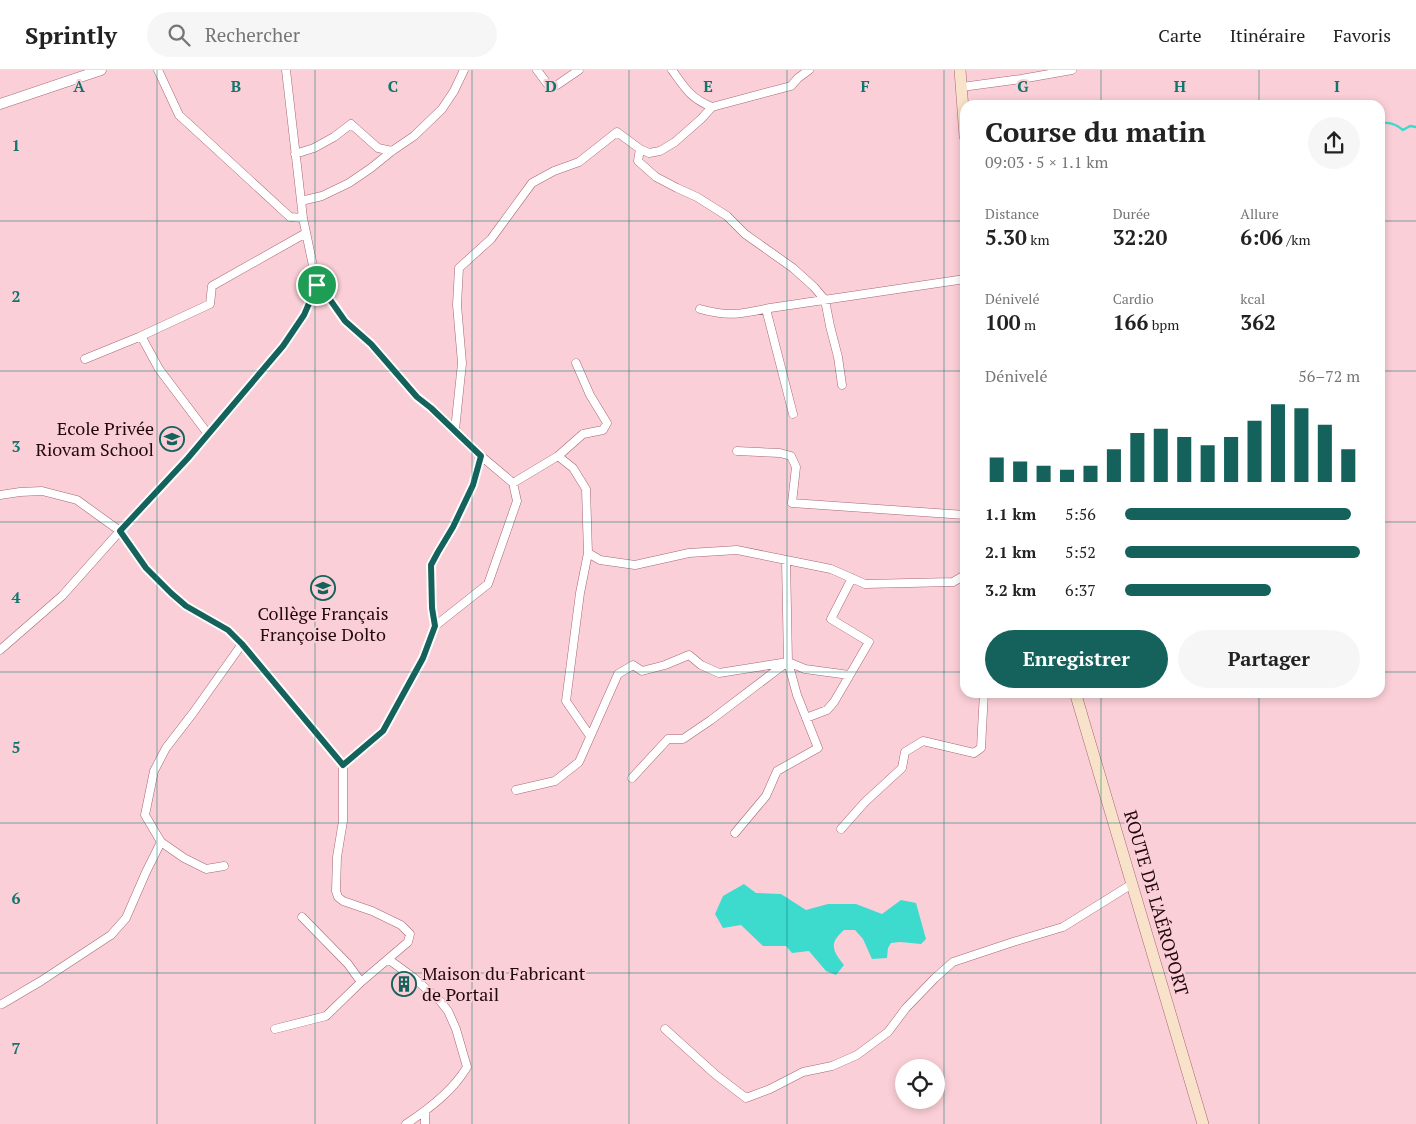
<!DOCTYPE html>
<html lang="fr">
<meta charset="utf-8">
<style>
:root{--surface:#fff;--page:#f6f6f6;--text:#222;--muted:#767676;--line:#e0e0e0;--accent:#15625c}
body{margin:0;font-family:"PT Serif",serif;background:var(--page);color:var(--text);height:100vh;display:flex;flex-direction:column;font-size:19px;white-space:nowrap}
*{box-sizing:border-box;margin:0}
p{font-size:16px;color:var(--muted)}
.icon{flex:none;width:28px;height:28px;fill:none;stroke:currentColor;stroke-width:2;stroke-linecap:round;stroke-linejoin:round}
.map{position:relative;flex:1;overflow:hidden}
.details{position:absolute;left:960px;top:30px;width:425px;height:598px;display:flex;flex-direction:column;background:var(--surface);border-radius:15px;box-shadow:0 2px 8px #0003}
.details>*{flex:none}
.buttons{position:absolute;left:895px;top:989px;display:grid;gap:10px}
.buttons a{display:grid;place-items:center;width:50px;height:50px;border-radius:50%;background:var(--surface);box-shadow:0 2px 8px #0003;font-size:25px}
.pin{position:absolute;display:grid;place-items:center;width:42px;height:42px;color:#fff;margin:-21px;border:2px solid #fff;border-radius:50%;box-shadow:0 1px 5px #0007}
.round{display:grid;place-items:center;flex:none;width:52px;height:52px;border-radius:26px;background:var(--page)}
.overview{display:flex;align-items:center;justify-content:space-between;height:85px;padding:0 25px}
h1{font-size:28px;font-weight:800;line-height:38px}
.figures{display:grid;grid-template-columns:repeat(3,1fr);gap:8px;height:85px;padding:5px 25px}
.figures div{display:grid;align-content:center}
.figures b{font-size:21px;font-weight:800}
.figures small{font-size:14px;font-weight:400}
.figures p{font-size:14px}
.chart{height:140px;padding:10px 25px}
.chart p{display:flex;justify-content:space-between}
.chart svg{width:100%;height:90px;margin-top:5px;stroke:var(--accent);stroke-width:6}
.primary-button{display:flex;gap:10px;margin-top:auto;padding:10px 25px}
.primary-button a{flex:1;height:58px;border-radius:30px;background:var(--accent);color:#fff;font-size:20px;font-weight:800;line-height:58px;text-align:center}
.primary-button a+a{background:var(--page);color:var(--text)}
ul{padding:0 25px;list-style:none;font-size:16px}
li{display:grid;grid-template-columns:80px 60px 1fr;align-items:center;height:38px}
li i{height:12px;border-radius:6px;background:var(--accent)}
header{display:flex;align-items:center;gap:30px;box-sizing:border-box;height:70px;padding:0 25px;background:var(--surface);border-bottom:1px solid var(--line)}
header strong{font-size:24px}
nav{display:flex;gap:28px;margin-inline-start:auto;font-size:18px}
.search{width:350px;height:45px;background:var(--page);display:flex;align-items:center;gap:12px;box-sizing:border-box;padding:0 18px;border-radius:28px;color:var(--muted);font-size:19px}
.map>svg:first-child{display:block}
.water{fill:#3cdbce}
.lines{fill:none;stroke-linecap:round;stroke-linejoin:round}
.stream{stroke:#3cdbce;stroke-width:2.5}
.minor-casing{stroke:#a76774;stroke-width:9}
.tertiary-casing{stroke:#a76774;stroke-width:11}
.secondary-casing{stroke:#a76774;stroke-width:12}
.minor{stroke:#fff;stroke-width:8}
.tertiary{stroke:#fff;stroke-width:10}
.secondary{stroke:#f8e3ca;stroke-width:11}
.route-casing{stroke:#fff;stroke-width:10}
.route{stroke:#15625c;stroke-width:6}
.grid{fill:none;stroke:#0f766e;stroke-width:1;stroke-opacity:0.55}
.labels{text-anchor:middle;stroke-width:4;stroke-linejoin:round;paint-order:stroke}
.poi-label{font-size:18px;fill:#21090e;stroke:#fbcfd7;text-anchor:end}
.street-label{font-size:18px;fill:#21090e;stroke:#fbcfd7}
.grid-label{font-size:16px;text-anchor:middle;font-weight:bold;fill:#0f766e;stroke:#fbcfd7;stroke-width:4;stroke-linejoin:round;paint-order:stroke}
</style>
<header>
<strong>Sprintly</strong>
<div class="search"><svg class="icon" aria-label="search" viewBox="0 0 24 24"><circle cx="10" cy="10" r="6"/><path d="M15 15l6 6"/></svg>Rechercher</div>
<nav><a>Carte</a><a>Itinéraire</a><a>Favoris</a></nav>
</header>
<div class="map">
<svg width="1416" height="1054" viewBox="0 0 1416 1054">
<rect width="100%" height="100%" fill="#fbcfd7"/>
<path class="water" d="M 744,814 L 756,823 L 781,824 L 806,840 L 828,834 L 856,834 L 882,844 L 901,830 L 916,833 L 926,869 L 921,874 L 900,872 L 891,873 L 888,878 L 887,888 L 872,889 L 863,869 L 855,860 L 844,860 C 829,873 832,880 844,895 L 836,905 L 826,901 L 809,881 L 792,883 L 786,876 L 763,876 L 741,855 L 723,858 L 715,844 L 723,826 Z"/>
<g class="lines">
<path class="stream" d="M 1380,54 C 1388,51 1397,55 1403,60 L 1410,56 L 1416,57"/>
<defs>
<path id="minor" d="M 158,0 L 179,45 L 290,147 L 303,148
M 537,0 L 549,16 L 557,15 L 579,0
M 672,0 C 685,18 690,28 712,37
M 962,17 L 1021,9 L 1072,0
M 640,79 L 638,91 L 656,107 L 677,118 L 697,127 L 727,146 L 745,164 L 793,198 L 814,217 L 825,230 L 830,256 L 838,287 L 842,315
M 295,84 L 314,78 L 334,67 L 351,54 L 378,78 L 392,81
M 301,131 L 322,126 L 349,113 L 371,98 L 392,81 L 414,66 L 442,39 L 454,21 L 464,0
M 317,215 L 326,224 L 345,251 L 371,274 L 417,327 L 431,338 L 481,386 L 513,413 L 558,386 L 573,398 L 586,419 L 588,483 L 600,490 L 635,495 L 689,483 L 737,480 L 831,499 L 865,514 L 953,512 L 965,505
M 700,239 C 728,247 742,244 770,238 L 965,209
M 766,239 L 793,344
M 141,266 L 159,299 L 208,364
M 85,289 L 139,267 L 210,234 L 212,216 L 306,163
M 455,360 L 462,293 L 457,235 L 459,198 L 491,169 L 532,113 L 554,101 L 579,92 L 617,62 L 640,79 L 649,83 L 660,81 L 675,72 L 701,49 L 712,37 L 791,16 L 798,8 L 809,0
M 737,381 L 780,383 L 791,386 L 796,397 L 792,433 L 965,445
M 558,386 L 583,364 L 603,360 L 607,353 L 590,325 L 576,293
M 0,425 L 20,422 L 42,421 L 77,430 L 120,461 L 146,498 L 171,523 L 186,536 L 228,560 L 242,574 L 343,695
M 588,483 L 580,523 L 566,631 L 590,666
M 435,556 L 488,514 L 517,431 L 513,413
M 0,580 L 62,526 L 120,461 L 188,388 L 283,276 L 304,245 L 317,215 L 303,148 L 286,0
M 806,648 L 827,640 L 834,632 L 869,572 L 831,549 L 852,508
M 632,708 L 668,669 L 683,669 L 711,650 L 786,593
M 516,720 L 555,711 L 579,692 L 618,604 L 633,595 L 642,601 L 665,595 L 689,585 L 701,595 L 719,603 L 788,592 L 805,599 L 849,605
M 841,759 L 865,732 L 902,698 L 905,682 L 923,671 L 974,683 L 981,678 L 984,622
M 735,763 L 766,726 L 777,701 L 818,678 L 797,625 L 788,592 L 786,490
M 161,772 L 184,788 L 206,799 L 224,796
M 302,847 L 348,894 L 361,912
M 388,889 L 414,908 L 441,932 L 448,941 L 456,959 L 467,997 C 453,1021 429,1039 406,1054
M 2,934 L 41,911 L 111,865 L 126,848 L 146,802 L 161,772 L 145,745 L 154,701 L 166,678 L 193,643 L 242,574
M 275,959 L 326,946 L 361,912 L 408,872 L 410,864 L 401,855 L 372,841 L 343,831 L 338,827 L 336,821 L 337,787 L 343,751 L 343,695 L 383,661 L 423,588 L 435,556 L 432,538 L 431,495 L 438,482 L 453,457 L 473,415 L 481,386
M 665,959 L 716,1005 L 746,1028 L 770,1019 L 803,1002 L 832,996 L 857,985 L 888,962 L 906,938 L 935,908 L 953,892 L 1013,872 L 1063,857 L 1132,814
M 425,1042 L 425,1054"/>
<path id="tertiary" d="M 0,34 L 101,0"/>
<path id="secondary" d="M 960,0 L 965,66
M 1075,622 L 1203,1054"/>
</defs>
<use href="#minor" class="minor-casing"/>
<use href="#tertiary" class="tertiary-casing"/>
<use href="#secondary" class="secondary-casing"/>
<use href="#minor" class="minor"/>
<use href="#tertiary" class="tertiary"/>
<use href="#secondary" class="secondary"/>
</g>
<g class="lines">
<defs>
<path id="route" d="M 317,215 L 326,224 L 345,251 L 371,274 L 417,327 L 431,338 L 481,386 L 473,415 L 453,457 L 438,482 L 431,495 L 432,538 L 435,556 L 423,588 L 383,661 L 343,695 L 242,574 L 228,560 L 186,536 L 171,523 L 146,498 L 120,461 L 188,388 L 283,276 L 304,245 Z"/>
</defs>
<use href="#route" class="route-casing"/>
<use href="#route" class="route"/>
</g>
<path class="grid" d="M 157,0 L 157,1054M 315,0 L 315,1054M 472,0 L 472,1054M 629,0 L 629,1054M 787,0 L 787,1054M 944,0 L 944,1054M 1101,0 L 1101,35M 1259,0 L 1259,35M 0,151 L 965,151M 1380,151 L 1416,151M 0,301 L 965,301M 1380,301 L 1416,301M 0,452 L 965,452M 1380,452 L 1416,452M 0,602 L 965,602M 1380,602 L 1416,602M 1101,622 L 1101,1054M 1259,622 L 1259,1054M 0,753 L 1416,753M 0,903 L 1416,903"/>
<defs>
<symbol id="school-ring" viewBox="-11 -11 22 22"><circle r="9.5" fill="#fbcfd7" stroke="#15625c" stroke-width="1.5"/><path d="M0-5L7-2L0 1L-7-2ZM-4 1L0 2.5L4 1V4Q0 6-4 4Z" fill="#15625c"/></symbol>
<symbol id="building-ring" viewBox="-11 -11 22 22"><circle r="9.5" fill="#fbcfd7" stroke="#15625c" stroke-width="1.5"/><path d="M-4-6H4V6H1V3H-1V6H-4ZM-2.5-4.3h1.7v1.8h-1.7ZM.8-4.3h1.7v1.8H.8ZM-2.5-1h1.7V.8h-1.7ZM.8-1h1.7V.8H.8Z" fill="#15625c"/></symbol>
</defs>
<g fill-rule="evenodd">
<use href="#school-ring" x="158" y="355" width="28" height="28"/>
<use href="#school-ring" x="309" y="504" width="28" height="28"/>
<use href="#building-ring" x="390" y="900" width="28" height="28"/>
</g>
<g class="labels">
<g class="poi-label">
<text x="154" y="365">Ecole Privée<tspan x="154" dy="21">Riovam School</tspan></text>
<text x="323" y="550" text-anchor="middle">Collège Français<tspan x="323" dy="21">Françoise Dolto</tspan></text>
<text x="422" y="910" text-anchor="start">Maison du Fabricant<tspan x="422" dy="21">de Portail</tspan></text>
</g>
<g class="street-label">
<text transform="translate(1156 833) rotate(74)" y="6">ROUTE DE L'AÉROPORT</text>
</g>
</g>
<g class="grid-label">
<text x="79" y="22">A</text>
<text x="236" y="22">B</text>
<text x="393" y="22">C</text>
<text x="551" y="22">D</text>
<text x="708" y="22">E</text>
<text x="865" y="22">F</text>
<text x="1023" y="22">G</text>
<text x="1180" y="22">H</text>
<text x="1337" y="22">I</text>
<text x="16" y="81">1</text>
<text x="16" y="232">2</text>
<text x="16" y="382">3</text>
<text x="16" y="533">4</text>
<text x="16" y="683">5</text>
<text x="16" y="834">6</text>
<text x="16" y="984">7</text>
</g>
</svg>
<div class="buttons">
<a><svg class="icon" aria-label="locate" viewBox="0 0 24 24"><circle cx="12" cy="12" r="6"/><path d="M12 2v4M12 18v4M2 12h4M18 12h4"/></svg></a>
</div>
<div class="pin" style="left:317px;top:215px;background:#1e9e55"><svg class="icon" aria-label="arrive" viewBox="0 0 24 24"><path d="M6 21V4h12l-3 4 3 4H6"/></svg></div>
<section class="details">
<div class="overview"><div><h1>Course du matin</h1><p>09:03 · 5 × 1.1 km</p></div><a class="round"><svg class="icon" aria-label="share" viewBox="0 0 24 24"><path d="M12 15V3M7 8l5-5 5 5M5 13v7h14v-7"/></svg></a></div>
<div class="figures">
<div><p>Distance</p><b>5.30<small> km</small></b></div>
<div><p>Durée</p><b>32:20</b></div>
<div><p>Allure</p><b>6:06<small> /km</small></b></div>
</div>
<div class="figures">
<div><p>Dénivelé</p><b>100<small> m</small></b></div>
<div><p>Cardio</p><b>166<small> bpm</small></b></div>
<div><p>kcal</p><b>362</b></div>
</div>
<div class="chart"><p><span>Dénivelé</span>56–72 m</p>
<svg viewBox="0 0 160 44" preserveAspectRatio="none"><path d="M5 44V32M15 44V34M25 44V36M35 44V38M45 44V36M55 44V28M65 44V20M75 44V18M85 44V22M95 44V26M105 44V22M115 44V14M125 44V6M135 44V8M145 44V16M155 44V28"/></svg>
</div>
<ul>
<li><b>1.1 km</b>5:56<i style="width:96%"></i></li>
<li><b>2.1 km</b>5:52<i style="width:100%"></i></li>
<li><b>3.2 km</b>6:37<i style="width:62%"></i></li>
</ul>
<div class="primary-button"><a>Enregistrer</a><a>Partager</a></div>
</section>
</div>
